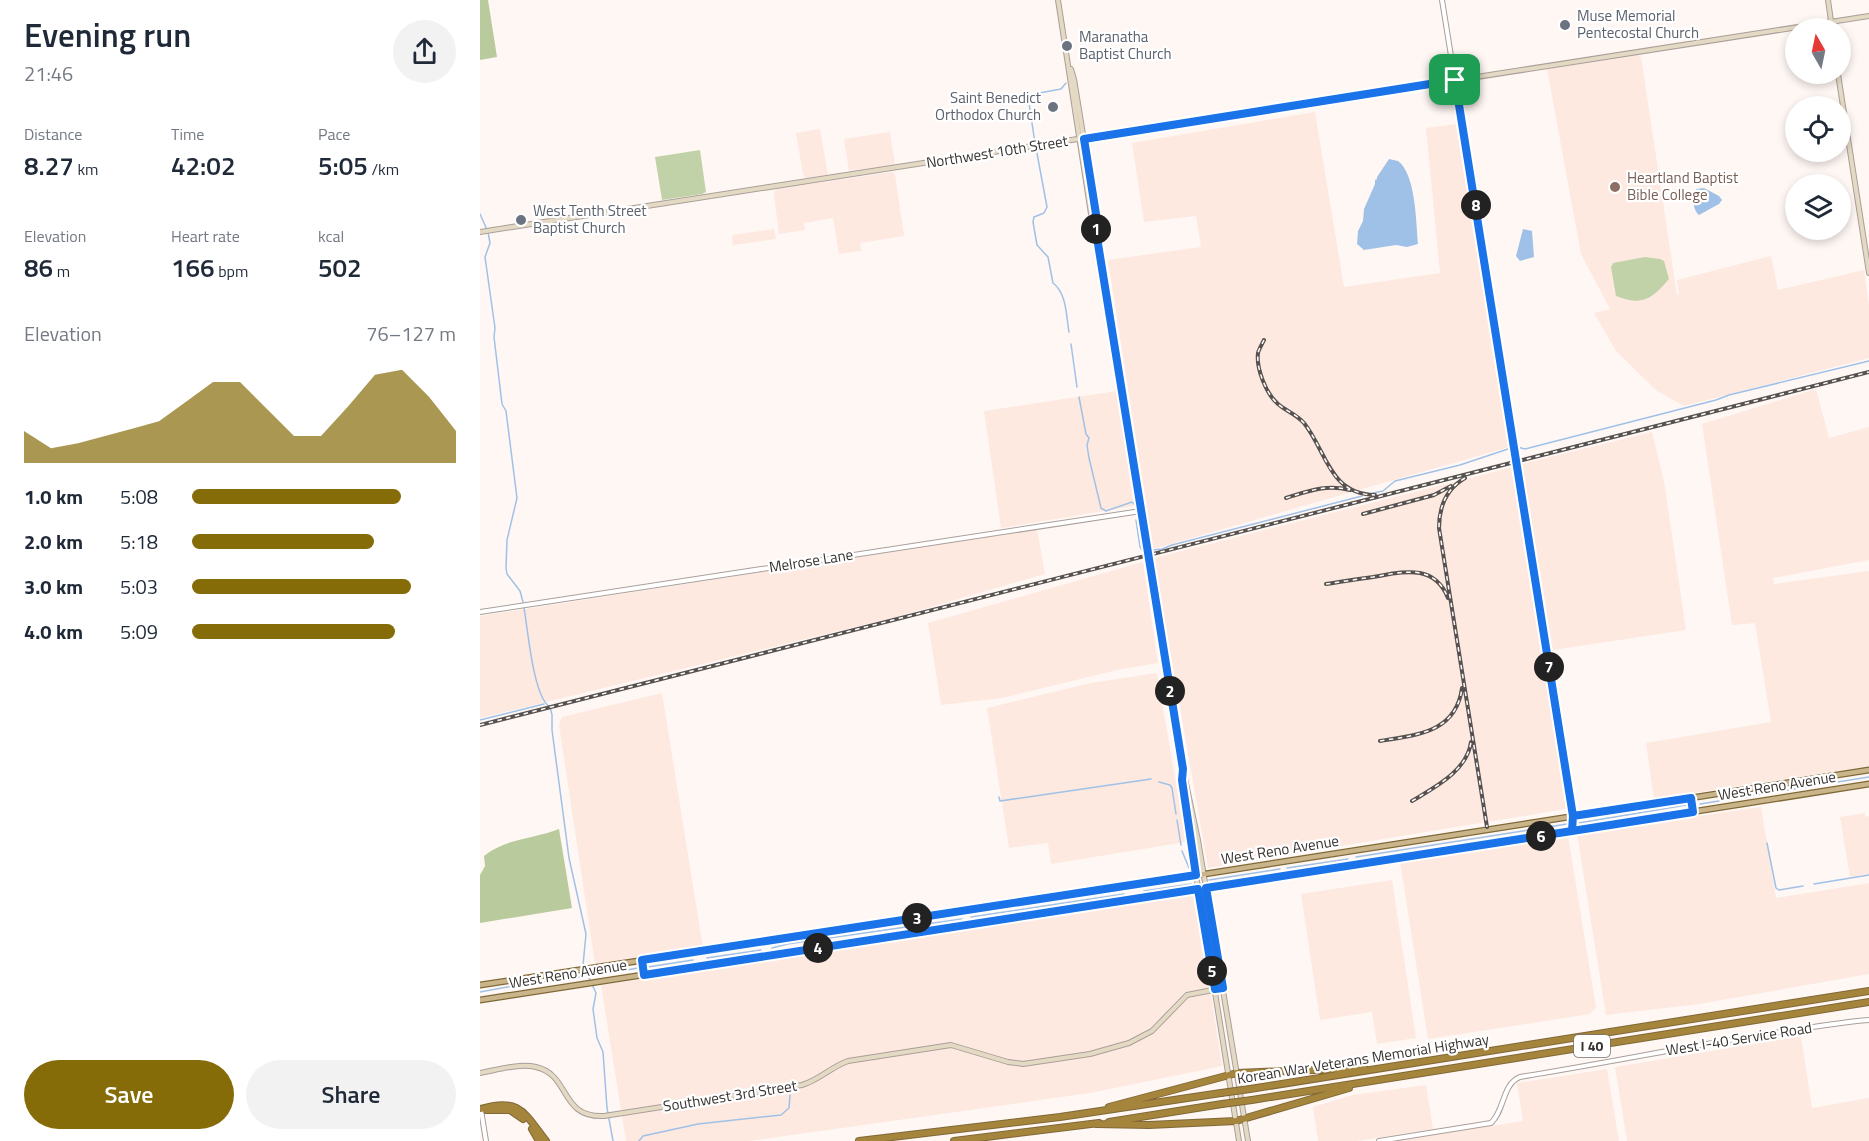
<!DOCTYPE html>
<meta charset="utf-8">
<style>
:root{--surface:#fff;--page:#f2f2f3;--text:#1f2937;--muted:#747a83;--accent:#866c09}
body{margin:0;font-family:"Titillium Web",sans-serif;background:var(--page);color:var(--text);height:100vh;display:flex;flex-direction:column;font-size:22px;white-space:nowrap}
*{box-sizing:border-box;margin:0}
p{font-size:20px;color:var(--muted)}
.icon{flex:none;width:33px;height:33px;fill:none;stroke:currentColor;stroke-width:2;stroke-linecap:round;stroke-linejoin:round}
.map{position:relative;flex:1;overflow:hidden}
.side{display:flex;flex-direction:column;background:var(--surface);width:480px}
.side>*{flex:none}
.needle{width:39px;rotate:351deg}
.controls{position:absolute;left:1305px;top:18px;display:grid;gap:12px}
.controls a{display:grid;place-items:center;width:66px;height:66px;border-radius:50%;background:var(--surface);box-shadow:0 3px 9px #0003;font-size:30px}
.pin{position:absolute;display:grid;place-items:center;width:51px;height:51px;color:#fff;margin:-26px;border-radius:12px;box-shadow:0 3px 9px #0006}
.km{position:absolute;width:30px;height:30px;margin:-15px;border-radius:50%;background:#222;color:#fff;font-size:16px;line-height:30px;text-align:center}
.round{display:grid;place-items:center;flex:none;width:63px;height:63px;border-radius:32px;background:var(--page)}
.headline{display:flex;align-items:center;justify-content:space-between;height:102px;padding:0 24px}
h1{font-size:33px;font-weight:600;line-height:45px}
.metrics{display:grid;grid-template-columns:repeat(3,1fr);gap:9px;height:102px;padding:6px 24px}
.metrics div{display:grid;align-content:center}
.metrics b{font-size:26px;font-weight:600}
.metrics small{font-size:16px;font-weight:400}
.metrics p{font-size:16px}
.chart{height:168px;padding:12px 24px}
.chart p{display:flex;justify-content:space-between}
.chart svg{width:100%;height:108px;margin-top:6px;fill:var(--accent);opacity:.7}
.action{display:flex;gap:12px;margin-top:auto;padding:12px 24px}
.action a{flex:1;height:69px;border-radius:36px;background:var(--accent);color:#fff;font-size:24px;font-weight:600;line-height:69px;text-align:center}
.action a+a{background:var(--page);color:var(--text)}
ul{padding:0 24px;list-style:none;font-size:20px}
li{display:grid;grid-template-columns:96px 72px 1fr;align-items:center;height:45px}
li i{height:15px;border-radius:8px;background:var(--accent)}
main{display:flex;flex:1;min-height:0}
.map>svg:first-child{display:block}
.built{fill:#fde9e0}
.green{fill:#c1d2a8}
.forest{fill:#b9ca9d}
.water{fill:#a0c1e7}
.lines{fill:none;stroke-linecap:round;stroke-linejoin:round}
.stream{stroke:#a0c1e7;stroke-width:1.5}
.tertiary-casing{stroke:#aa9f9a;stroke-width:6}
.secondary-casing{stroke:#aa9f9a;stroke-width:6}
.primary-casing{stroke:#7f6838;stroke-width:7}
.motorway-casing{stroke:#7f6838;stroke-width:8}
.tertiary{stroke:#fff;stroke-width:4}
.secondary{stroke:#e4dac4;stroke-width:4}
.primary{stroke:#c9b589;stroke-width:4.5}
.motorway{stroke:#a5843b;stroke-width:6}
.rail-casing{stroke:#57524f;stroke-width:4}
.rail{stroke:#fff;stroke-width:1.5;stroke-dasharray:4.5;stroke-linecap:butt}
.motorway-bridge-casing{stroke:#7f6838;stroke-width:8;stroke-linecap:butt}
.motorway-bridge{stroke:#a5843b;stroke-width:6}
.route-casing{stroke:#fff;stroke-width:12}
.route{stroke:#1a73e8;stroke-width:8}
.worship-dot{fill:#6b7280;stroke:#fff;stroke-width:2}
.education-dot{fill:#8d6e63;stroke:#fff;stroke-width:2}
.labels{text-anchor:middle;stroke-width:4.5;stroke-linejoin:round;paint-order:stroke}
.shield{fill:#fff;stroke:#74706f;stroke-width:1.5}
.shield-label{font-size:14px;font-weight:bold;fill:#383331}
.worship-label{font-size:15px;fill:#5b616d;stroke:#fff;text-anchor:start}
.street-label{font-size:15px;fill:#383331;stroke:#fff}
.education-label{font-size:15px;fill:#785e54;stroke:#fff;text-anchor:start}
</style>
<main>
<section class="side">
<div class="headline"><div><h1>Evening run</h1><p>21:46</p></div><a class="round"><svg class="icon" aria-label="share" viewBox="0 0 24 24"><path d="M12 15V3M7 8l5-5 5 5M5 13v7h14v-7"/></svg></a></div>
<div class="metrics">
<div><p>Distance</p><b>8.27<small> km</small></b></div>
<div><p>Time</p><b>42:02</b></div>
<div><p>Pace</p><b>5:05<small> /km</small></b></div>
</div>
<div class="metrics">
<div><p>Elevation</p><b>86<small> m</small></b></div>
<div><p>Heart rate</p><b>166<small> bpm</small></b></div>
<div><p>kcal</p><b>502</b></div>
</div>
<div class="chart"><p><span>Elevation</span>76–127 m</p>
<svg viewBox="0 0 160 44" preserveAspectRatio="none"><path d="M0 44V31L10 38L20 36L30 33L40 30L50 27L60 19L70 11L80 11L90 22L100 33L110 33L120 21L130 8L140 6L150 17L160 31V44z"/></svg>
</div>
<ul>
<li><b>1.0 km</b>5:08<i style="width:79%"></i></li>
<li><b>2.0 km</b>5:18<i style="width:69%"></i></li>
<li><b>3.0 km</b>5:03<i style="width:83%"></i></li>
<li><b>4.0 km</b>5:09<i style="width:77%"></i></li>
</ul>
<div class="action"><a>Save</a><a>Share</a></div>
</section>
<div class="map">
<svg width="1389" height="1141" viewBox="0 0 1389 1141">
<rect width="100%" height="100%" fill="#fff7f4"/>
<path class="built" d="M 1158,55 L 1161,57 L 1197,295 L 1199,295 L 1197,280 L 1291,256 L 1298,290 L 1384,270 L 1389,306 L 1389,358 L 1204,406 L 1177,391 L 1136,351 L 1114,313 L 1130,309 L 1101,254 L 1067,69 Z
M 835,112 L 864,287 L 960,273 L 946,128 L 976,124 L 1029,447 L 673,549 L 628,260 L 721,247 L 716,216 L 664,222 L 652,143 Z
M 340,129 L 348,175 L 325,178 L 323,174 L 316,133 Z
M 410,132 L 415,165 L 369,171 L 364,139 Z
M 412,172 L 415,174 L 424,236 L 380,243 L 381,251 L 359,254 L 353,218 L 324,223 L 325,230 L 299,234 L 294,195 L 296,189 Z
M 294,229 L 296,239 L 253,245 L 252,235 Z
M 1336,389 L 1349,438 L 1389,427 L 1389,560 L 1293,578 L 1294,584 L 1389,571 L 1389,766 L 1174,799 L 1166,743 L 1291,722 L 1275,623 L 1252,625 L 1222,424 Z
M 637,391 L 654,506 L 521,528 L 504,411 Z
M 1172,432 L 1184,481 L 1206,630 L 1073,650 L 1042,464 Z
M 1033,467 L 1086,809 L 728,868 L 674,558 Z
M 557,529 L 565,574 L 416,617 L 0,718 L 0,616 Z
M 663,562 L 678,663 L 642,669 L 522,698 L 461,705 L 448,623 Z
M 677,673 L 706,842 L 571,864 L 568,843 L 529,848 L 507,708 L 611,683 Z
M 182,693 L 223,948 L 115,964 L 79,725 L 82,717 Z
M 1281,807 L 1296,898 L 1389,883 L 1389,974 L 1219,1004 L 1126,1015 L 1097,834 Z
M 1385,813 L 1385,817 L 1389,816 L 1389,874 L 1370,877 L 1360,817 Z
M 1088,836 L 1116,1007 L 1110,1014 L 948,1039 L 920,862 Z
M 912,880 L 936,1038 L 897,1044 L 892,1012 L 840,1020 L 821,894 Z
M 715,893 L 742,1066 L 610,1093 L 269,1141 L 146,1141 L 121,985 Z
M 1321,1036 L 1332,1108 L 1389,1098 L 1389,1141 L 1147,1141 L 1135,1067 Z
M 1127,1069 L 1139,1141 L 915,1141 L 1043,1121 L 1037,1083 Z
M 946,1085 L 953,1129 L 877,1141 L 838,1141 L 833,1107 L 873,1095 Z"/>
<path class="green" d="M 220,150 L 226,192 L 222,194 L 182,200 L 175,157 Z
M 1165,257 L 1180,259 L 1184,261 L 1189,279 C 1171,300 1162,306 1136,296 L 1131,267 L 1133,263 Z"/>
<path class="forest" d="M 0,0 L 8,0 L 17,57 L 0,60 Z
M 79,829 L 92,908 L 0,923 L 0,875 L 5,866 L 4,856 C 26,838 54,839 79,829 Z"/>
<path class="water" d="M 909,159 L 918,161 C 936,174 936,223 938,244 L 927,247 L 916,245 L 884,250 L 877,244 L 878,231 L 883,221 L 884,209 L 895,184 L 895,180 L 897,179 L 897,177 Z
M 1224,188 L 1239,196 L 1242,200 L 1239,204 L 1219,215 C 1213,210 1211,196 1216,189 Z
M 1043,229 L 1052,231 L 1054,257 L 1040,261 L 1036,256 Z"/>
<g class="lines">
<path class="stream" d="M 555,143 L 548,97 L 554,94 L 581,89 L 586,83
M 556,148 L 567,207 L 564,213 L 554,217 L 553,222 L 557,245 L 568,257 L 573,283 C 587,294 586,315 589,332
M 0,214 L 8,232 L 10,243 L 5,257 L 15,328 L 14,337 L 22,404 L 26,411 L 37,498 L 27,540 L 26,568 L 27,574 L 40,591 L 43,602
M 591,344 L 597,387
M 599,397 L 606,434 L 609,438 L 607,445 L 609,458 L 621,508 L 626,511 L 652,502 L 654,504
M 1037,447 L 1045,449 L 1236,400 L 1249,395 L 1389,361
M 893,493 L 903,491 L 915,481 L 980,465 L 1031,448
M 656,520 L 660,547 L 663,551
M 672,550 L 682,549 L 692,545 L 882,496
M 44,608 C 48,629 53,697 70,707 L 72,715 L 72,730 L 89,858 L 106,934 L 103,965 L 116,993 L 113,1009 L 117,1038 L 123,1052 L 127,1108 L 133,1141
M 0,720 L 64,704
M 679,782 L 690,785 L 692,788 L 696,814
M 519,797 L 520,801 L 671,779
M 1220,804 L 1389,777
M 697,820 L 701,845
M 1099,823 L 1206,805
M 1287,843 L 1296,888 L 1299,890 L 1323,886
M 702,851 L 709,868
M 876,857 L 1087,824
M 807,868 L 868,859
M 729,880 L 800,869
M 1334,884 L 1389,875
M 664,891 L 711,884
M 491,917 L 644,894
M 292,948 L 307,944 L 482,919
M 227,958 L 281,950
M 168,967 L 213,960
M 119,975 L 158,968
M 88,979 L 100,977
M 0,992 L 55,982 L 80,981
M 159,1141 L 163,1136 L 218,1124 L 301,1115 L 309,1108 L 310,1095"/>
<defs>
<path id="tertiary" d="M 962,0 L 1076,707 L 1093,816 L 1092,831
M 0,612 L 661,511
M 1,1110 L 6,1141
M 899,1141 L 1011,1123 C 1025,1110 1022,1084 1040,1077 C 1120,1064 1199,1048 1280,1035 C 1316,1030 1352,1023 1389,1020"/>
<path id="secondary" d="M 578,0 L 611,214 L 614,219 L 703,769 L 718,840 L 768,1141
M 1348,0 L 1352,28
M 591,69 L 594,79 L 616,214 L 614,218
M 1358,74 L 1389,273
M 0,232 L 1389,16
M 703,772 L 711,844 L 759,1141
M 710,827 L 714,840 L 718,840
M 0,1073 C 17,1070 39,1063 56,1067 C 91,1075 79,1118 124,1116 L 322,1085 C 339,1080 351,1067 368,1061 L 471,1045 L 528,1062 L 543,1064 L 610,1054 L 649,1043 L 672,1031 L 707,995 L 743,988"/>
<path id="primary" d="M 0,985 L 533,904 L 1389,770
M 0,1000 L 805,876 L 1389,784"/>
<path id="motorway" d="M 770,1089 L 1389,991
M 772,1100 L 1389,1002
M 629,1107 L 757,1073 L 884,1068
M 1,1109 C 40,1097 45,1114 66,1141
M 6,1110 L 30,1110 L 43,1119
M 629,1122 L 742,1104
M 616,1124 L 669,1125 L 756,1121 L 869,1088
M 52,1129 L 59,1141
M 379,1141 L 580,1117 L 741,1093
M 474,1141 L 619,1123"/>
</defs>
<use href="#tertiary" class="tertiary-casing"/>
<use href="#secondary" class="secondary-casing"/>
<use href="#primary" class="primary-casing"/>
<use href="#motorway" class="motorway-casing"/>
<use href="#tertiary" class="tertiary"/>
<use href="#secondary" class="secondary"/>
<use href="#primary" class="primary"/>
<use href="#motorway" class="motorway"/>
<defs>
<path id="rail" d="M 784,340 C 782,344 779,349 778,353 C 776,368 786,394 798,404 C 806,411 816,414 824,423 C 847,452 849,494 895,495
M 985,478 C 966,489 959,507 959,528 L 1007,827
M 806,498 C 829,491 846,484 870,490
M 883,514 L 954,495 L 971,486
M 846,584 C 861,582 877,579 893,577 C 923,572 954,563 968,598
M 0,725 L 1389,372
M 900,741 C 936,735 976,733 982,688
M 932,801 C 955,787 987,771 991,742"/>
</defs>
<use href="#rail" class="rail-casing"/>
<use href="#rail" class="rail"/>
<defs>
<path id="motorway-bridge" d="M 741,1093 L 770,1089
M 742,1104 L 772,1100"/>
</defs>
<use href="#motorway-bridge" class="motorway-bridge-casing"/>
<use href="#motorway-bridge" class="motorway-bridge"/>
</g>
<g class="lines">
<defs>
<path id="route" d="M 975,80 L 604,139 L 616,214 L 614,219 L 703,769 L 702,780 L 716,875 L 162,960 L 164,975 L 718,889 L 735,989 L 743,988 L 726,888 L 1092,831 L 1093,816 L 1211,798 L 1213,812 L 1092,831 L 1093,816 L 975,80"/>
</defs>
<use href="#route" class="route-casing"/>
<use href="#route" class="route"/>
</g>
<g class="worship-dot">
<circle cx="1085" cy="25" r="6"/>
<circle cx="587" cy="46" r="6"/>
<circle cx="573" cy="107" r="6"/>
<circle cx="41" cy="220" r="6"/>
</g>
<circle class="education-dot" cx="1135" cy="187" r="6"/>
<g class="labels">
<rect class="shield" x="1094" y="1035" width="36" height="22" rx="4.5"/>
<g class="shield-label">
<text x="1112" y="1051">I 40</text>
</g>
<g class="worship-label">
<text x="1097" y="21">Muse Memorial<tspan x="1097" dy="17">Pentecostal Church</tspan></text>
<text x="599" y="42">Maranatha<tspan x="599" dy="17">Baptist Church</tspan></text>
<text x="561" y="103" text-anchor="end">Saint Benedict<tspan x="561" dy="17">Orthodox Church</tspan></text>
<text x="53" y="216">West Tenth Street<tspan x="53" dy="17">Baptist Church</tspan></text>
</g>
<g class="street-label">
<text transform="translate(517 152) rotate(-9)" y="5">Northwest 10th Street</text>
<text transform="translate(331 561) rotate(-9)" y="5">Melrose Lane</text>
<text transform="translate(1297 786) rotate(-9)" y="5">West Reno Avenue</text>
<text transform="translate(800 850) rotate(-9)" y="5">West Reno Avenue</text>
<text transform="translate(88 974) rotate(-9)" y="5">West Reno Avenue</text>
<text transform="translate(1259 1039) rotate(-9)" y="5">West I-40 Service Road</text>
<text transform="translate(883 1059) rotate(-9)" y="5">Korean War Veterans Memorial Highway</text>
<text transform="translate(250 1096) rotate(-9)" y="5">Southwest 3rd Street</text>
</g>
<g class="education-label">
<text x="1147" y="183">Heartland Baptist<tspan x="1147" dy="17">Bible College</tspan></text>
</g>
</g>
</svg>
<div class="controls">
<a><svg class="needle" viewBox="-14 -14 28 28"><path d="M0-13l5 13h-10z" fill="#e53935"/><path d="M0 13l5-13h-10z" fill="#747a83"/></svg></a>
<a><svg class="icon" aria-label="locate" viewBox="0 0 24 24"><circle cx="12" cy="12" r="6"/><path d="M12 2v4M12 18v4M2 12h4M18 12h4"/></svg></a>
<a><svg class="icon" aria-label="layers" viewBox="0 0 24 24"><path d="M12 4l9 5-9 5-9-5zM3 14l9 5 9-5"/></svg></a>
</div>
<div class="pin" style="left:975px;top:80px;background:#1e9e55"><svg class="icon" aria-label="arrive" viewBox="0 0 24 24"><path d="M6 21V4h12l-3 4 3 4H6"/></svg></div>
<b class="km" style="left:616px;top:229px">1</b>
<b class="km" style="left:690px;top:691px">2</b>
<b class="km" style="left:437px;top:918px">3</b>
<b class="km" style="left:338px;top:948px">4</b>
<b class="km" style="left:732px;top:971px">5</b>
<b class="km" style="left:1061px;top:836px">6</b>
<b class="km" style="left:1069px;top:667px">7</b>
<b class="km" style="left:996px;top:205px">8</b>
</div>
</main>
